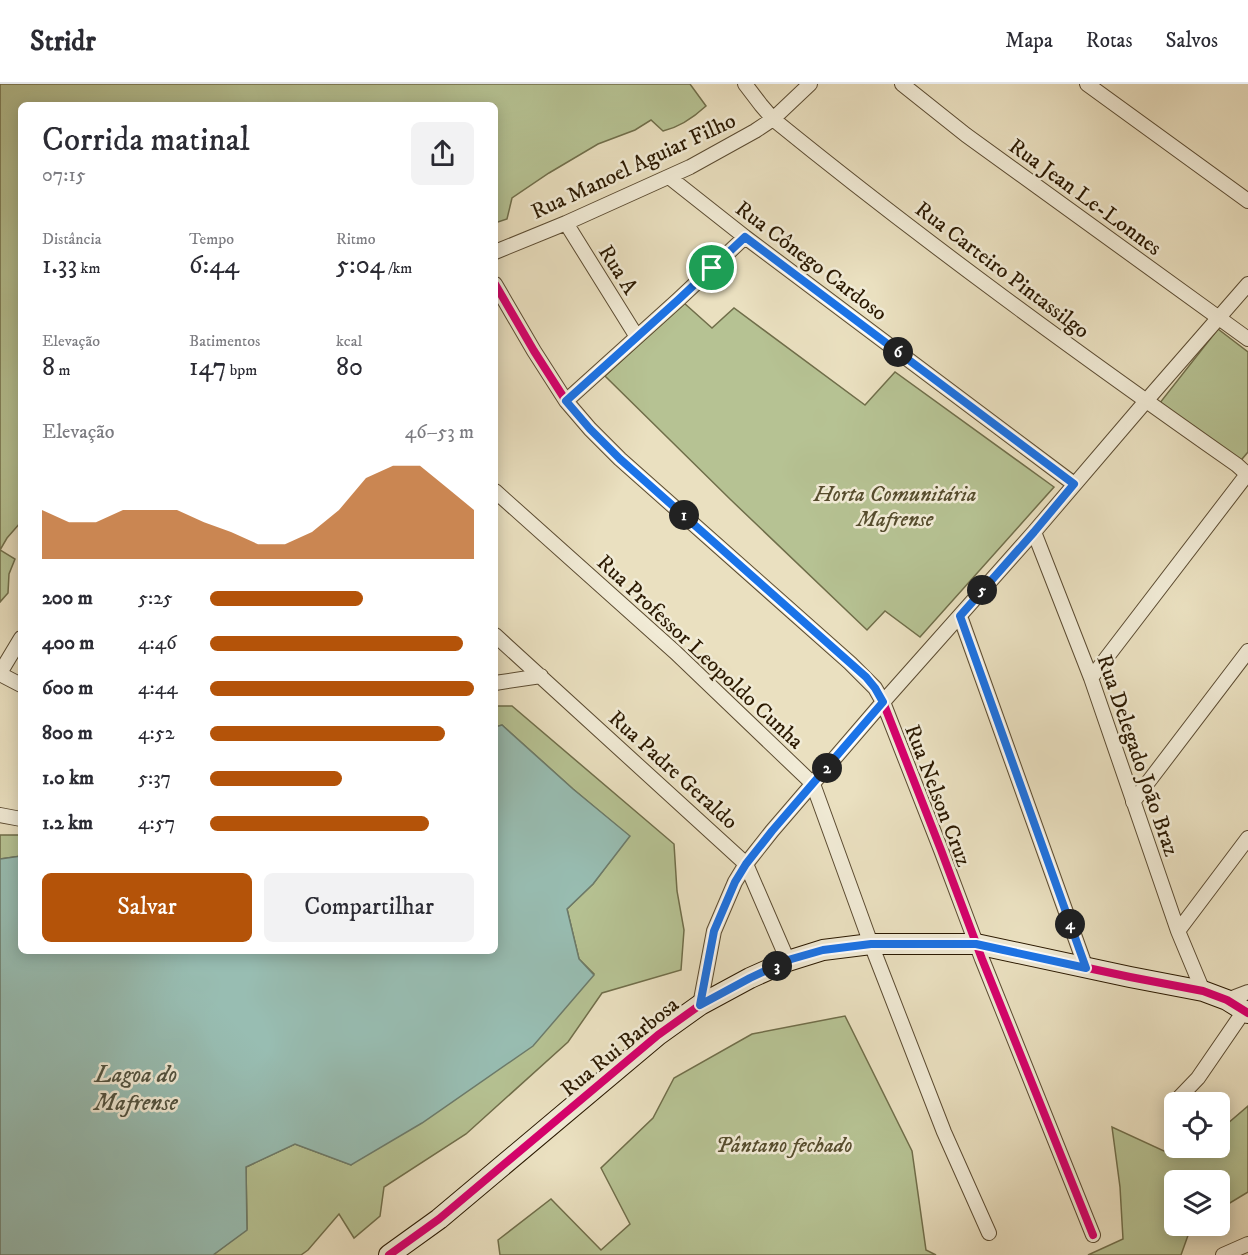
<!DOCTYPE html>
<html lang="pt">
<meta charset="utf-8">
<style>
:root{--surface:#fff;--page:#f2f2f3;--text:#2b2b33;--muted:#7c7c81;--line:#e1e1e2;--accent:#b45309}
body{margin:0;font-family:"IM FELL DW Pica",serif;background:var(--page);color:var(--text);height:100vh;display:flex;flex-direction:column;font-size:22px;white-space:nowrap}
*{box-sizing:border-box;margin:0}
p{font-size:20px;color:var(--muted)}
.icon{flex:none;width:33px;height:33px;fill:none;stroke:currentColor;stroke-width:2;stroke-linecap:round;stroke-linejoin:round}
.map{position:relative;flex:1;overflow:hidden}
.side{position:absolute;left:18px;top:18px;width:480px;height:852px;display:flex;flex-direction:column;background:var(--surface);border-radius:9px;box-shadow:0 3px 15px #0003}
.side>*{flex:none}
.controls{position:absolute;left:1164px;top:1008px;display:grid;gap:12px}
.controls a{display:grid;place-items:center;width:66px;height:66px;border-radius:9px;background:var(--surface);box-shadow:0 3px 15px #0003;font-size:30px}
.pin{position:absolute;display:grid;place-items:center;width:51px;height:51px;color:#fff;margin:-26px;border:3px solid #fff;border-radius:50%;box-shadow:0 2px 6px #0007}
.km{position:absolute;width:30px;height:30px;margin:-15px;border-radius:50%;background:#222;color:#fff;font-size:16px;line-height:30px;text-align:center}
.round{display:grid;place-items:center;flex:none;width:63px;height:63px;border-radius:9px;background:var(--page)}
.summary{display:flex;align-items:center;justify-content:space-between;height:102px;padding:0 24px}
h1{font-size:33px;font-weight:600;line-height:45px}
.metrics{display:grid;grid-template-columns:repeat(3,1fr);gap:9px;height:102px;padding:6px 24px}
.metrics div{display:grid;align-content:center}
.metrics b{font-size:26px;font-weight:600}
.metrics small{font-size:16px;font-weight:400}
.metrics p{font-size:16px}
.chart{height:168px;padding:12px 24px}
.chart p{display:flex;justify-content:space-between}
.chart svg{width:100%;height:108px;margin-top:6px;fill:var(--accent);opacity:.7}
.cta{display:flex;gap:12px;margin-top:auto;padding:12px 24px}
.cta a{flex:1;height:69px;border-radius:9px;background:var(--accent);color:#fff;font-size:24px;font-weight:600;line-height:69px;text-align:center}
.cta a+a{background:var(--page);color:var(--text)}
ul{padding:0 24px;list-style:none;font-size:20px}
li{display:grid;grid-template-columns:96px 72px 1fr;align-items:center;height:45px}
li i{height:15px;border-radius:8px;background:var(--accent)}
header{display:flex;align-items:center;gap:36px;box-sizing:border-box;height:84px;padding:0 30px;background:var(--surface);border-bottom:2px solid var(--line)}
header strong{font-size:28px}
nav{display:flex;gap:33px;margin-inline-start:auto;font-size:21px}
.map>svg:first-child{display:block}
.green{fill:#b6c293;stroke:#706e4a;stroke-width:1.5}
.water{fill:#98bdb2;stroke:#6c7b6b;stroke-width:1.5}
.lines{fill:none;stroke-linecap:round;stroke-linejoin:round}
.street-casing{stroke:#5b4b31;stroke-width:16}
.secondary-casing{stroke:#2b1901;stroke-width:22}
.street{stroke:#f1ebd6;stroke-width:14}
.secondary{stroke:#f1ebd6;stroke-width:20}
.cycleway-casing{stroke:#f1ebd6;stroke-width:11}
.cycleway{stroke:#d6006c;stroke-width:8}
.route-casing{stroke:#fff;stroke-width:12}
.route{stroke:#1a73e8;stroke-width:8}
.labels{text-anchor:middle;stroke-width:5;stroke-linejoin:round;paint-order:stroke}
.street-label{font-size:22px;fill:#2b1901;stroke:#f1ebd6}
.park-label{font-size:22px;font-style:italic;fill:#554c2d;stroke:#f1ebd6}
.water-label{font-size:24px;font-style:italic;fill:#51523f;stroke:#f1ebd6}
</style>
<header>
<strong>Stridr</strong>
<nav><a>Mapa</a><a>Rotas</a><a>Salvos</a></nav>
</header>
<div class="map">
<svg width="1248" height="1171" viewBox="0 0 1248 1171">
<rect width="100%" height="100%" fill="#eae0c0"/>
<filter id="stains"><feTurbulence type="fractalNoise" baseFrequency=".00333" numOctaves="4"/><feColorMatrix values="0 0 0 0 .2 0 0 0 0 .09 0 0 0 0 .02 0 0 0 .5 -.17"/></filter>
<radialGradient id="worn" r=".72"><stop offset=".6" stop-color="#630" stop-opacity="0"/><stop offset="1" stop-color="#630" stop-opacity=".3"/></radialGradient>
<path class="green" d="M 0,0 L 690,0 L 706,22 C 693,34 680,43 663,47 L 651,36 L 635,46 L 598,60 L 549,89 L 512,114 L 507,135 L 495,139 L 495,21 L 21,21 L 21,438 L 7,454 L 0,466 L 15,475 L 9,490 L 8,509 L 0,518 Z
M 684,219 L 712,244 L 734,224 L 865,321 L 895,288 L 1054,403 L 920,553 L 885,527 L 867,546 L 731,416 L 605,292 Z
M 1218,245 L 1248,268 L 1248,368 L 1237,381 L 1159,320 Z
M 495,622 L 512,622 L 674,760 L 677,807 L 684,846 L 681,886 L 602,909 L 568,958 L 466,1050 L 384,1103 L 380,1132 L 354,1154 L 339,1130 L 308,1166 L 301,1171 L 213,1171 L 247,1145 L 246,1083 L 295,1060 L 351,1081 L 594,890 L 579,875 L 567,825 L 593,800 L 629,752 L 573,705 L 502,641 L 495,643 Z
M 0,751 L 21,751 L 21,772 L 0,775 Z
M 845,932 L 912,1067 L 926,1166 L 936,1171 L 500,1171 L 498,1156 L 551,1115 L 601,1166 L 630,1140 L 601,1084 L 653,1034 L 674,994 L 752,950 Z
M 1248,1022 L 1248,1108 L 1220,1125 L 1220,1096 L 1174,1096 L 1174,1142 L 1193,1142 L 1191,1143 L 1181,1171 L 1088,1171 L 1123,1155 L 1120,1103 L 1112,1043 L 1166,1068 L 1179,1064 L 1220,1064 L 1220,1046 Z"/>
<path class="water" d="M 502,641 L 573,705 L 630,752 L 593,800 L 567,825 L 579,875 L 594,891 L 533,962 L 422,1039 L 351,1081 L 295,1060 L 246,1083 L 247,1146 L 213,1171 L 0,1171 L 0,775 L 21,772 L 21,867 L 495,867 L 495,643 Z"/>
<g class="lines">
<defs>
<path id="street" d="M 745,0 L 761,21 L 773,35 C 923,157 1079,270 1237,381 L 1247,390
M 902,0 L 966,51 L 1248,255
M 1087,0 L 1248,117
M 669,93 L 745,153 L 1074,400
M 566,139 L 637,253
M 495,168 L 566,139 L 690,83 L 755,47 L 773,35 L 810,0
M 495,200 L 534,267 L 566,317 L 590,345 L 620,375 L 850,579 L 875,604 L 883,618 L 941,766 L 982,875 L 1093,1151
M 566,317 L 678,216 L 745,153
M 495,407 L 675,568 L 813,700 L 871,860 L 944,1048 L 989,1149
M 1034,448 L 1091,594 L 1178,847 L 1203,907
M 960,532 L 1086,884
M 495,551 L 746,780 L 788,877
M 0,589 L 21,554
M 0,590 L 21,601
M 1091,594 L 1248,389
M 495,599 L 541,592
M 1133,718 L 1248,567
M 0,731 L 21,735
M 1178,847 L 1248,754
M 1227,916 L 1248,908
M 700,921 L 714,847 L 735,798 L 746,780 L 772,747 L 883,618 L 1034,448 L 1146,317 L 1248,200
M 1175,1018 L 1198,994 L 1244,927
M 1223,1171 L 1248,1160"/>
<path id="secondary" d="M 389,1171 L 439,1135 L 658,951 L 700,921 L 750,894 L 788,877 L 823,866 L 871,860 L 976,860 L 1130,893 L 1203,907 L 1227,916 L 1248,929"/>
</defs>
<use href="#street" class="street-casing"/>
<use href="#secondary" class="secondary-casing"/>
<use href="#street" class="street"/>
<use href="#secondary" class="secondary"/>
<defs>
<path id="cycleway" d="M 495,200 L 534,267 L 566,317 L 590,345 L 620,375 L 850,579 L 875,604 L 883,618 L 941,766 L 982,875 L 1093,1151
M 389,1171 L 439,1135 L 658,951 L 700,921 L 750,894 L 788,877 L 823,866 L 871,860 L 976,860 L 1130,893 L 1203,907 L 1227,916 L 1248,929"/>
</defs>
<use href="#cycleway" class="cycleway-casing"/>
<use href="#cycleway" class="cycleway"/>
</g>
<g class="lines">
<defs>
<path id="route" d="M 745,153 L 1074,400 L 1034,448 L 960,532 L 1086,884 L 976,860 L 871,860 L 823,866 L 788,876 L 750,894 L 700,921 L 714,847 L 735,798 L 746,780 L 772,747 L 883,618 L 875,604 L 866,593 L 620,375 L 590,345 L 566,317 L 678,216 Z"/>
</defs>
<use href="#route" class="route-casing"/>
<use href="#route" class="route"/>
</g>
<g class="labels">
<g class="street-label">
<text transform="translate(633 81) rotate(-25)" y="8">Rua Manoel Aguiar Filho</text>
<text transform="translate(1086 112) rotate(36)" y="8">Rua Jean Le-Lonnes</text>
<text transform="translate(812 176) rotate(37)" y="8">Rua Cônego Cardoso</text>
<text transform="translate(619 185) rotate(58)" y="8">Rua A</text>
<text transform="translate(1003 185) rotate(37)" y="8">Rua Carteiro Pintassilgo</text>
<text transform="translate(701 567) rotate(43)" y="8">Rua Professor Leopoldo Cunha</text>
<text transform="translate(1139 671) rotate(71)" y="8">Rua Delegado João Braz</text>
<text transform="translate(674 685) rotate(42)" y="8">Rua Padre Geraldo</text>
<text transform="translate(939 711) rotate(69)" y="8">Rua Nelson Cruz</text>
<text transform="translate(619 962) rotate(-39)" y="8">Rua Rui Barbosa</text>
</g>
<g class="park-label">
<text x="895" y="417">Horta Comunitária<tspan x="895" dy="25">Mafrense</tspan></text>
<text x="784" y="1068">Pântano fechado</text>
</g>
<g class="water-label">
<text x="136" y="998">Lagoa do<tspan x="136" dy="28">Mafrense</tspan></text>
</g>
</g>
<rect width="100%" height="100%" filter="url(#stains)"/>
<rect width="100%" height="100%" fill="url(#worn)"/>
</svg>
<div class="controls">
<a><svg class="icon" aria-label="locate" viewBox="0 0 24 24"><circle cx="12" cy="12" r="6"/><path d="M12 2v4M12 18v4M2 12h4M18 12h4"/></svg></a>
<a><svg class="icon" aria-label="layers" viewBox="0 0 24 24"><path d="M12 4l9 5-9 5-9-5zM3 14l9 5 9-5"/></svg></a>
</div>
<div class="pin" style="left:712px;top:184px;background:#1e9e55"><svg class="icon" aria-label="arrive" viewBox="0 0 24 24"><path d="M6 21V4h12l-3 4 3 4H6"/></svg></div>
<b class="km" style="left:684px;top:431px">1</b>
<b class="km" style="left:827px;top:684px">2</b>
<b class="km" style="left:777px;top:882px">3</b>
<b class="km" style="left:1070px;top:840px">4</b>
<b class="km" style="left:982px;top:506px">5</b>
<b class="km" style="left:898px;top:268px">6</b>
<section class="side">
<div class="summary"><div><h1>Corrida matinal</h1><p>07:15</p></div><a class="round"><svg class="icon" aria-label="share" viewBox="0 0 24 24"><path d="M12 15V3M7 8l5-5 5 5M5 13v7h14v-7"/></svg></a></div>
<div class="metrics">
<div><p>Distância</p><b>1.33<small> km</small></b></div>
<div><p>Tempo</p><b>6:44</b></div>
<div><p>Ritmo</p><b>5:04<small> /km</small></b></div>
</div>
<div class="metrics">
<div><p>Elevação</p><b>8<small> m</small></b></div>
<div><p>Batimentos</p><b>147<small> bpm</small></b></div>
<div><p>kcal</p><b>80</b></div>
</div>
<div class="chart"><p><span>Elevação</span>46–53 m</p>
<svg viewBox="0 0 160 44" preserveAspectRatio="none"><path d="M0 44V24L10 29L20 29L30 24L40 24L50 24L60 29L70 33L80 38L90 38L100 33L110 24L120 11L130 6L140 6L150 15L160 24V44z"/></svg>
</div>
<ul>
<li><b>200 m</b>5:25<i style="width:58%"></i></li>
<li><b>400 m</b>4:46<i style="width:96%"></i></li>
<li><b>600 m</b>4:44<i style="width:100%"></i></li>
<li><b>800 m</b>4:52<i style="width:89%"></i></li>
<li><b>1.0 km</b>5:37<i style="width:50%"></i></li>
<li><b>1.2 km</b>4:57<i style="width:83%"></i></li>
</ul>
<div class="cta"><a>Salvar</a><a>Compartilhar</a></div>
</section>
</div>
